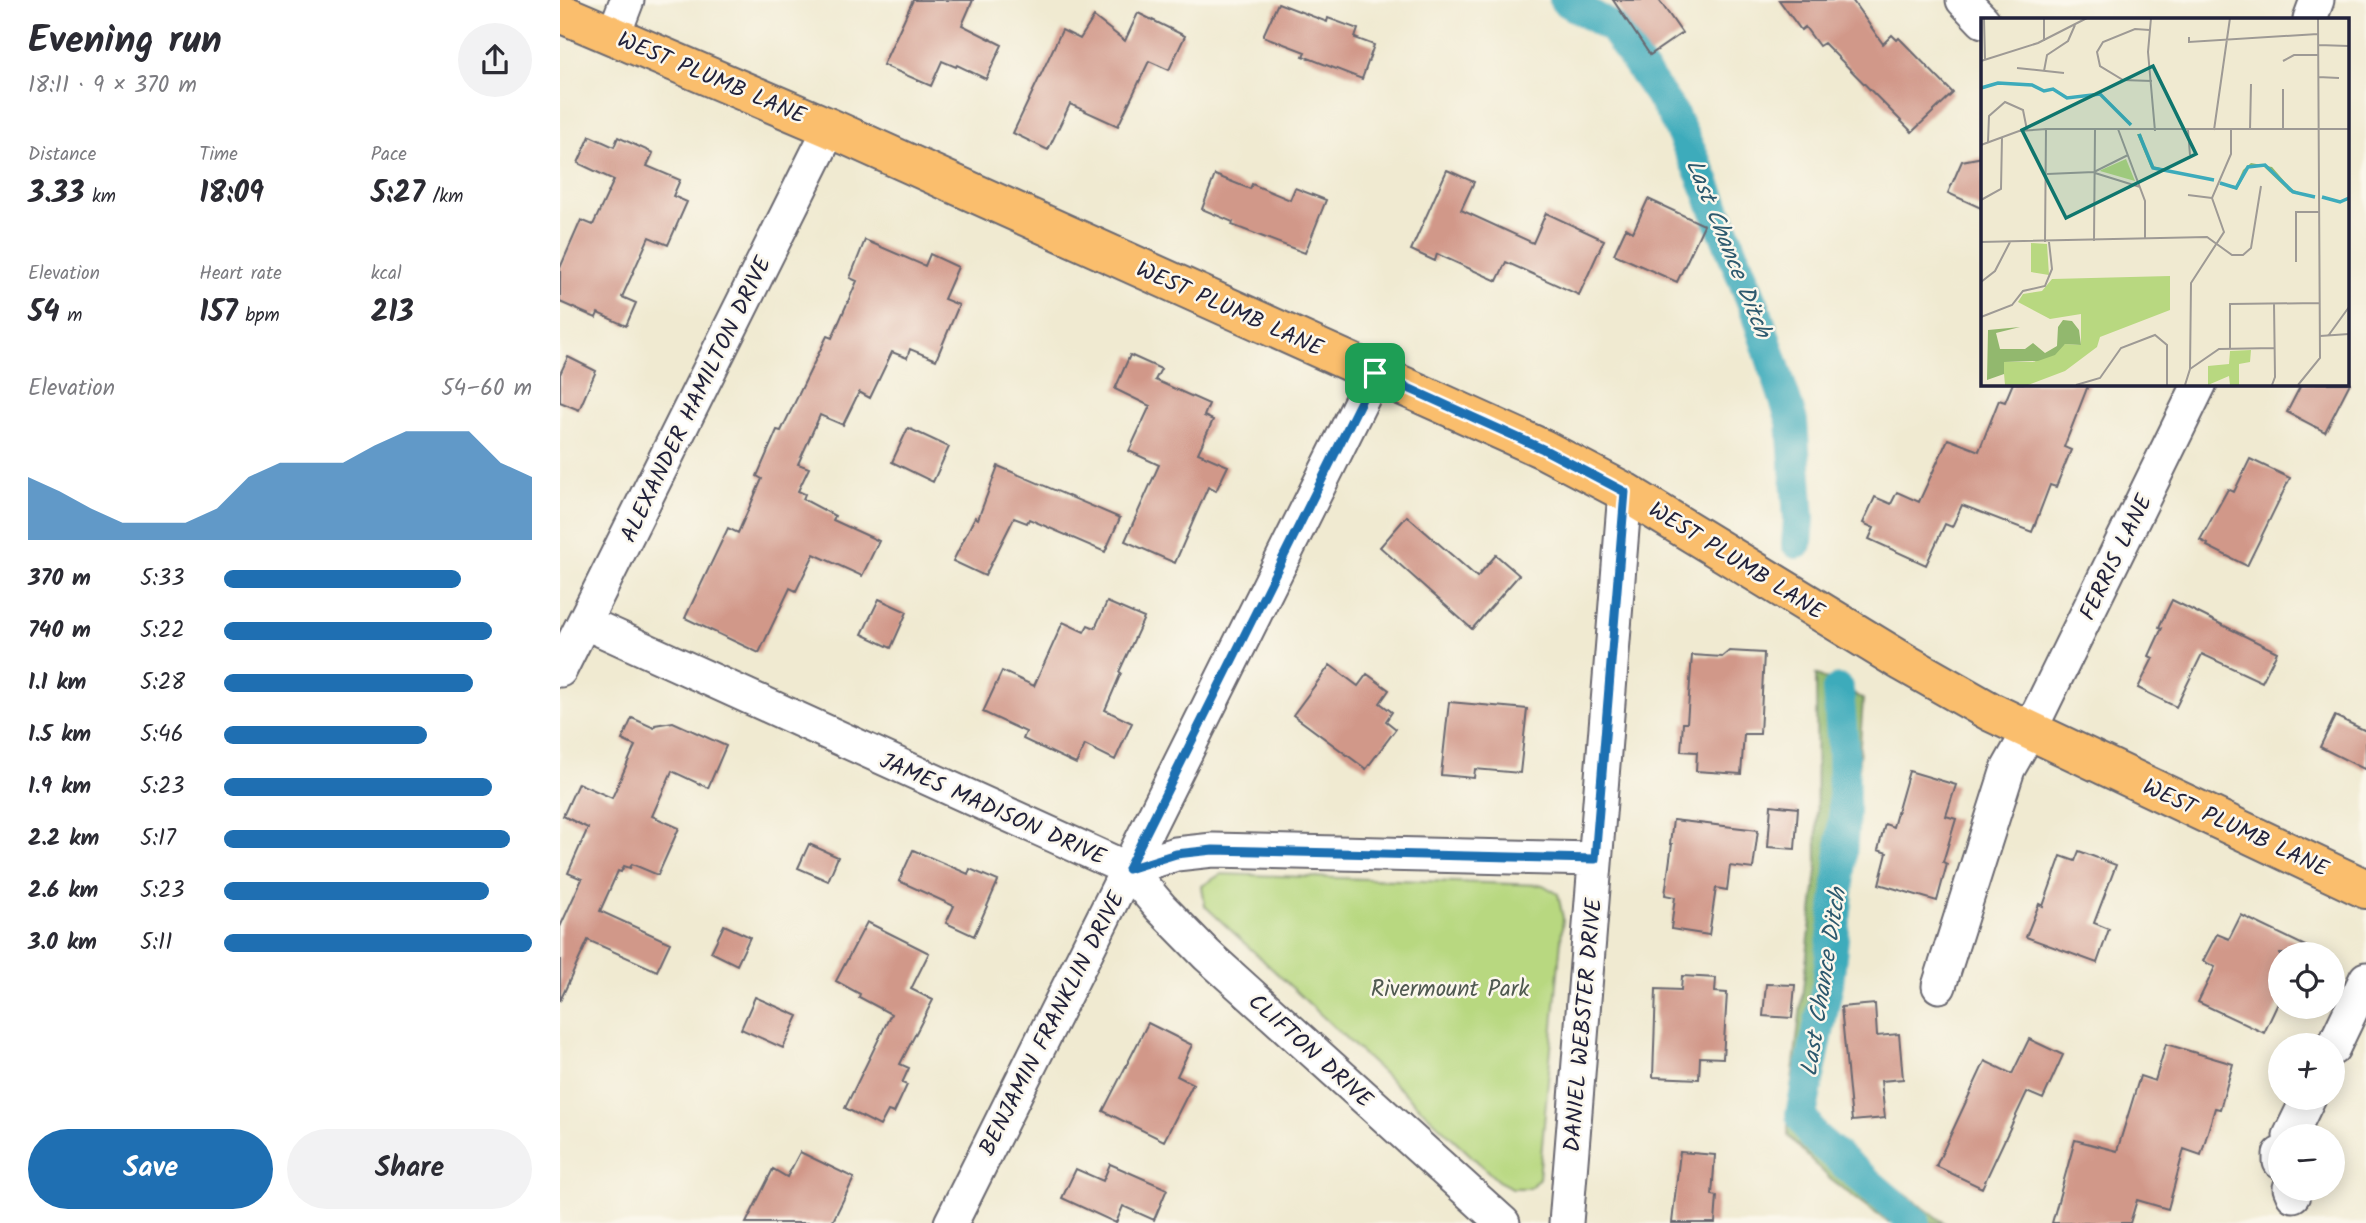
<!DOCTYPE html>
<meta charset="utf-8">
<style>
:root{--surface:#fff;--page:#f2f2f3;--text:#2b2b33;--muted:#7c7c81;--accent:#1f6fb2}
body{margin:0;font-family:Kalam,sans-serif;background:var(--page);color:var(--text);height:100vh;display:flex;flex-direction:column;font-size:26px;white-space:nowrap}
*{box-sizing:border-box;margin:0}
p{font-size:23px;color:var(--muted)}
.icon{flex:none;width:38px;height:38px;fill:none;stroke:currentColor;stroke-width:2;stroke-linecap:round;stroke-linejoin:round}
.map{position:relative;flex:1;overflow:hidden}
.drawer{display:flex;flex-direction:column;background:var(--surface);width:560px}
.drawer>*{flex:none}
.tools{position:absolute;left:1708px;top:942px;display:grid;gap:14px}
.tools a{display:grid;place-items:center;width:77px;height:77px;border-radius:50%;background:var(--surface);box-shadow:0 4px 18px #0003;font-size:35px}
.pin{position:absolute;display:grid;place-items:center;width:60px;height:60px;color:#fff;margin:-30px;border-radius:14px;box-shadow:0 4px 10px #0006}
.round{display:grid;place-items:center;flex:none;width:74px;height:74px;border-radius:37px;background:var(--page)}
.summary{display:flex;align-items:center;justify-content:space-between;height:119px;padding:0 28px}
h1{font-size:38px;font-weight:600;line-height:52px}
.metrics{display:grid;grid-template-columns:repeat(3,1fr);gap:10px;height:119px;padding:7px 28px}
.metrics div{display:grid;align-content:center}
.metrics b{font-size:30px;font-weight:600}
.metrics small{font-size:19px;font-weight:400}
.metrics p{font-size:19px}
.chart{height:196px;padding:14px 28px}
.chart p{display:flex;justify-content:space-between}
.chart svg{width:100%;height:126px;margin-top:7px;fill:var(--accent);opacity:.7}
.primary-button{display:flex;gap:14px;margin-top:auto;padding:14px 28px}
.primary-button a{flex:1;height:80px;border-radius:42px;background:var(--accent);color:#fff;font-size:28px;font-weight:600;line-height:80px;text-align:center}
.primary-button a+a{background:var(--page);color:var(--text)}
ul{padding:0 28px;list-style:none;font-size:23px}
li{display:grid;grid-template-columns:112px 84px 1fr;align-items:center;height:52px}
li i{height:18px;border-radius:9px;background:var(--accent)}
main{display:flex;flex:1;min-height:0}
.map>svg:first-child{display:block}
.green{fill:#b8d880;stroke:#6d7d5e;stroke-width:2}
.forest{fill:#92b86e;stroke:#5a6d54;stroke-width:2}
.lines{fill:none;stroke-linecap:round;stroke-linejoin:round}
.canal{stroke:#3dabbb;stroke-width:32}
.building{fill:#d19889}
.minor-casing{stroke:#6a6870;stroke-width:37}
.major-casing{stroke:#6a6870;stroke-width:42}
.minor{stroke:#fff;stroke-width:33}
.major{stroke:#fabe6d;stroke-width:38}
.route-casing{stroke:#fff;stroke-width:14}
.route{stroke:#1f6fb2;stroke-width:9}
.labels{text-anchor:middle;stroke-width:5;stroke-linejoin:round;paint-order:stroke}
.street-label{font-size:23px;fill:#22223b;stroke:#fbf7ec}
.park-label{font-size:23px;fill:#4f5950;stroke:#fbf7ec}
.water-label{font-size:24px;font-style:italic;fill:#2d596e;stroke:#fbf7ec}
.inset-river{fill:none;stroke:#3dabbb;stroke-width:3.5}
.inset-road{fill:none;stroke:#9e9a95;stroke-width:2}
.view{fill:#0f766e;fill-opacity:0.15;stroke:#0f766e;stroke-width:3.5}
.inset-edge{fill:none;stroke:#22223b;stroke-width:3.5}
</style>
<main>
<section class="drawer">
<div class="summary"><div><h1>Evening run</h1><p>18:11 · 9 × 370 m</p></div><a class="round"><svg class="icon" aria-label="share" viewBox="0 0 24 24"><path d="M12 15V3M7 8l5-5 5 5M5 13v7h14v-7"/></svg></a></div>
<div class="metrics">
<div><p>Distance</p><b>3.33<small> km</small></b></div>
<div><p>Time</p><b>18:09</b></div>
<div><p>Pace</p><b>5:27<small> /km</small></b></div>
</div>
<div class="metrics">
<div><p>Elevation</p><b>54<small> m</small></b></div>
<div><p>Heart rate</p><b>157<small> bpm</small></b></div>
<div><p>kcal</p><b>213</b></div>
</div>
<div class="chart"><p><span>Elevation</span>54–60 m</p>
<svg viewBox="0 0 160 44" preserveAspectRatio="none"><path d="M0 44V22L10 27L20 33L30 38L40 38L50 38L60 33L70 22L80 17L90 17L100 17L110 11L120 6L130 6L140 6L150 17L160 22V44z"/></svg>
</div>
<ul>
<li><b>370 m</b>5:33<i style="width:77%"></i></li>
<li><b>740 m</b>5:22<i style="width:87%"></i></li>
<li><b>1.1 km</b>5:28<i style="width:81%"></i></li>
<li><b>1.5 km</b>5:46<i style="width:66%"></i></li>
<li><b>1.9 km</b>5:23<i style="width:87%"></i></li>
<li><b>2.2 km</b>5:17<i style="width:93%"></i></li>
<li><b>2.6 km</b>5:23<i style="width:86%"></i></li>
<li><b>3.0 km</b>5:11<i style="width:100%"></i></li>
</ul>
<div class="primary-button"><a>Save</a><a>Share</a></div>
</section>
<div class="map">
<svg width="1806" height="1223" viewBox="0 0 1806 1223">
<rect width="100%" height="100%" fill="#fbf7ec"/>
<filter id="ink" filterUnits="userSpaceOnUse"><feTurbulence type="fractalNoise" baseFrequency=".0143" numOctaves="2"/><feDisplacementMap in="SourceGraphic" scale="14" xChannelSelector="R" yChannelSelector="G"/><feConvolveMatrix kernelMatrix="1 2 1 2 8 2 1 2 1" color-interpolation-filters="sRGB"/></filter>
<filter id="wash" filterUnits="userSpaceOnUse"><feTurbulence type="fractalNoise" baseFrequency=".00686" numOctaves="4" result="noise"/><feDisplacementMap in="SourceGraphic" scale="28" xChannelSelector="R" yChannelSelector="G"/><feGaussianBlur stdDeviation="1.57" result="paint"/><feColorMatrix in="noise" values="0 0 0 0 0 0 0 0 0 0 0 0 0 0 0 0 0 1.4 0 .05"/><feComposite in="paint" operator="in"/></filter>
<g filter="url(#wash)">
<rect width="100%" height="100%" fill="#f0ead1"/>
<path class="green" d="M 661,874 L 983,885 L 998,894 L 1003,918 L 979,1178 L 970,1188 L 952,1188 L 938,1181 L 645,906 L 642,886 Z"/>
<path class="forest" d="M 1256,674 L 1303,699 L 1291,878 L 1247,1113 L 1265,1135 L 1384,1223 L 1329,1223 L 1271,1180 L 1228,1136 L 1228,1115 L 1257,870 Z"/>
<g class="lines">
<path class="canal" d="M 1005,0 L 1053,28 L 1112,113 L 1142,176 L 1194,306 L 1232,421 L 1239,519 L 1237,543
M 1278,690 L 1283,749 L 1284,812 L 1279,884 L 1268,983 L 1241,1115 L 1253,1136 L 1355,1223"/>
</g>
<g id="blocks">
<path class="building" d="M 353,0 L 413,0 L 402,25 L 442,45 L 426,79 L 397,65 L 396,67 L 382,61 L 371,86 L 323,65 Z
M 1053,0 L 1099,0 L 1122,33 L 1090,55 Z
M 1219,0 L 1292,0 L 1323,44 L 1332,35 L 1337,40 L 1339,38 L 1393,93 L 1352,132 L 1264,43 L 1259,46 L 1245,27 L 1241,30 Z
M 718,3 L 767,22 L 768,18 L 798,29 L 795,38 L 814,45 L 802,79 L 743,56 L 745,52 L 703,36 Z
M 578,13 L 625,36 L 609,70 L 589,61 L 558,126 L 510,104 L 488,150 L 453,133 L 502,30 L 520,39 L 534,17 L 565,41 Z
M 30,136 L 54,147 L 58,137 L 93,153 L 87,166 L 120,180 L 113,196 L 127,202 L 108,245 L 89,237 L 62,297 L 76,303 L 66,326 L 38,313 L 36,318 L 0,302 L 0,268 L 21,220 L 33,225 L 54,180 L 18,163 Z
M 1423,157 L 1423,209 L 1388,193 L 1402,161 Z
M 887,170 L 914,182 L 901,210 L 973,243 L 986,213 L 1044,240 L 1019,295 L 946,262 L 937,281 L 877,254 L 875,261 L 851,250 Z
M 655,175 L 690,189 L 692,184 L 730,200 L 735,188 L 766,200 L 745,253 L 672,225 L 673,222 L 642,209 Z
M 1088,199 L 1144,225 L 1117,282 L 1054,254 L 1066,228 L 1073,232 Z
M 305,240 L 365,266 L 370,254 L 398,267 L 384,299 L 399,305 L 376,360 L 350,349 L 347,358 L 332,352 L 310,398 L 299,392 L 283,425 L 260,415 L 238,464 L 249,468 L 238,491 L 245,494 L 243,499 L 275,516 L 273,520 L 319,541 L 302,576 L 254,554 L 236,591 L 230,588 L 199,653 L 125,618 L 168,528 L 178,533 L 202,479 L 197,476 L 217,430 L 221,431 L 267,336 L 272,338 L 297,281 L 290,278 Z
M 570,355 L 601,369 L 595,380 L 649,404 L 644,416 L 653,420 L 638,453 L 668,466 L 656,491 L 648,487 L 615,563 L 565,541 L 599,465 L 569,451 L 590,406 L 555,389 Z
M 8,357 L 36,371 L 19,410 L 0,402 L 0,374 Z
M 1453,383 L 1529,383 L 1504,447 L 1511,450 L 1496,487 L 1490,485 L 1472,532 L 1402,505 L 1392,527 L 1385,524 L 1366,565 L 1309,539 L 1314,528 L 1303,523 L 1315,497 L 1331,504 L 1337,492 L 1359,502 L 1388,439 L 1419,451 L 1439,400 L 1445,402 Z
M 1742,383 L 1790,383 L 1765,432 L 1727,412 Z
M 348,428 L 389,447 L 373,482 L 332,462 Z
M 1690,459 L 1730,478 L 1687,566 L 1647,546 L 1648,544 L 1640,540 L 1668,489 L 1674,492 Z
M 438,466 L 560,518 L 545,552 L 469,519 L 467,523 L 454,518 L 425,576 L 393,561 L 415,517 L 418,519 Z
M 847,516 L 917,577 L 936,555 L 959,575 L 912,629 L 820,547 Z
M 319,599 L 347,612 L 331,648 L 302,634 Z
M 1612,600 L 1717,652 L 1702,682 L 1642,654 L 1616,707 L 1578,688 L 1593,658 L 1589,656 L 1602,628 L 1599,627 Z
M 547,602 L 584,618 L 559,672 L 561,673 L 545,710 L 572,723 L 555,760 L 525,745 L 516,764 L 463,739 L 466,732 L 423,712 L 442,671 L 474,686 L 503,622 L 524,632 L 528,625 L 535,628 Z
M 1169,651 L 1204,653 L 1200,734 L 1184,734 L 1181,774 L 1136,771 L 1137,752 L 1121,751 L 1123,723 L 1127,723 L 1132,655 L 1162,657 Z
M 770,665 L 798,686 L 807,674 L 829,690 L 820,703 L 832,712 L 826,721 L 836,729 L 806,769 L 733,715 Z
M 889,702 L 967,709 L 960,773 L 915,769 L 914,778 L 881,775 Z
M 1775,716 L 1806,731 L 1806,770 L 1760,747 Z
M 72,718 L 94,728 L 95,725 L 113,722 L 166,746 L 148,788 L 112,771 L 92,816 L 119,828 L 98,875 L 72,864 L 70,868 L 64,866 L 61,872 L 58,871 L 40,911 L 110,943 L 97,971 L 28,940 L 0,1001 L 0,927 L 22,879 L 8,873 L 28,828 L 3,816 L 18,783 L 52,798 L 75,746 L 62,740 Z
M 1349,771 L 1396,785 L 1386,816 L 1396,819 L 1383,862 L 1387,864 L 1377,901 L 1319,884 L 1327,853 L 1318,850 L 1325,824 L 1333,827 Z
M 1211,805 L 1238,808 L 1235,849 L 1208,847 Z
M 1113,820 L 1198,830 L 1193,869 L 1170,866 L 1167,890 L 1156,888 L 1149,935 L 1111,929 L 1115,897 L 1105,895 L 1112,844 L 1110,844 Z
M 249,844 L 278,857 L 268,881 L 238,868 Z
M 353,850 L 408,874 L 410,869 L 438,881 L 414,936 L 386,923 L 394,906 L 339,881 Z
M 1519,851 L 1556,865 L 1534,923 L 1549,929 L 1537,963 L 1466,937 L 1479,904 L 1483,906 L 1501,856 L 1515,861 Z
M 1681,915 L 1762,954 L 1720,954 L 1720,999 L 1704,1033 L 1638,1002 L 1655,967 L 1643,961 L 1657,934 L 1669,939 Z
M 307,922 L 369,953 L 351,989 L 373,1000 L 340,1064 L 349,1068 L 342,1083 L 347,1085 L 334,1113 L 328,1111 L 320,1126 L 285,1108 L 331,1014 L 299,997 L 300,994 L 276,981 Z
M 164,925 L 190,937 L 177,965 L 151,952 Z
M 1122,976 L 1156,978 L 1155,992 L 1167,993 L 1163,1058 L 1140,1057 L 1139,1079 L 1093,1077 L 1096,989 L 1121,990 Z
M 1206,984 L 1235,985 L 1232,1018 L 1203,1016 Z
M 195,997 L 238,1016 L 223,1048 L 181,1029 Z
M 1315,1004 L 1317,1036 L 1339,1034 L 1343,1079 L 1321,1081 L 1325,1118 L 1292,1121 L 1281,1007 Z
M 588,1023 L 632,1045 L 617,1076 L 633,1084 L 604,1141 L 543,1111 Z
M 1469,1039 L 1503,1055 L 1483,1099 L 1467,1092 L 1422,1188 L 1376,1166 L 1425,1061 L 1452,1074 Z
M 1606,1044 L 1673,1064 L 1660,1109 L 1655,1108 L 1641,1155 L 1624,1149 L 1608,1209 L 1577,1200 L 1570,1223 L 1492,1223 L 1515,1140 L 1557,1151 L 1580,1076 L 1595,1081 Z
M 240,1152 L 294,1178 L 272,1223 L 186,1223 L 213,1169 L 227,1177 Z
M 1120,1152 L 1155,1155 L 1152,1195 L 1157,1196 L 1155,1223 L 1112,1223 Z
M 550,1164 L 607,1189 L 594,1220 L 563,1206 L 556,1223 L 502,1198 L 516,1169 L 543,1181 Z"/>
</g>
</g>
<g filter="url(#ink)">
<use href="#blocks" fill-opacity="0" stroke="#6a6870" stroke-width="2"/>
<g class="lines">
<defs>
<path id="minor" d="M 1403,0 L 1423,21
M 1750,19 L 1757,0
M 54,34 L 67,0
M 24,622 L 568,869 L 616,854 L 653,850 L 1035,859
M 0,670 L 270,128
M 568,869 L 601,908 L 647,955 L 943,1223
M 1379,986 L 1448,769 L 1470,730 L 1640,383
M 1773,1048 L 1806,979
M 1730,1136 L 1749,1097
M 1720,1154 L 1720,1162
M 1730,1188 L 1733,1195
M 391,1223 L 815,373
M 1006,1223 L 1065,492"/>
<path id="major" d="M 0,13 L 270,128 L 983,449 L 1065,492 L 1343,662 L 1431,712 L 1806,889"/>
</defs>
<use href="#minor" class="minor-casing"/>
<use href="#major" class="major-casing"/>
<use href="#minor" class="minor"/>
<use href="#major" class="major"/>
</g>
</g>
<g class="lines" filter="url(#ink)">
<defs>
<path id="route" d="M 815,373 L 983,449 L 1065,492 L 1035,859 L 653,850 L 616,854 L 568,869 Z"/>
</defs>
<use href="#route" class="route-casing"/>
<use href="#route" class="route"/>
</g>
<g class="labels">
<g class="street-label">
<text transform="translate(152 77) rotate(23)" y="8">WEST PLUMB LANE</text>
<text transform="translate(670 308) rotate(24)" y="8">WEST PLUMB LANE</text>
<text transform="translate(135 399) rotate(-64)" y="8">ALEXANDER HAMILTON DRIVE</text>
<text transform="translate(1555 557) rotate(-64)" y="8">FERRIS LANE</text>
<text transform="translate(1177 560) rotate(32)" y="8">WEST PLUMB LANE</text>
<text transform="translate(433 808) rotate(24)" y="8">JAMES MADISON DRIVE</text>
<text transform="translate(1676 827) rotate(25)" y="8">WEST PLUMB LANE</text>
<text transform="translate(491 1023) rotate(-63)" y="8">BENJAMIN FRANKLIN DRIVE</text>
<text transform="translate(1022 1025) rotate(-85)" y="8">DANIEL WEBSTER DRIVE</text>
<text transform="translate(751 1050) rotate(42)" y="8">CLIFTON DRIVE</text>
</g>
<g class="park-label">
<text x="890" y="996">Rivermount Park</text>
</g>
<g class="water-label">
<text transform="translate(1169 248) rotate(68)" y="8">Last Chance Ditch</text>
<text transform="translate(1263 982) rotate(-81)" y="8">Last Chance Ditch</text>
</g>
</g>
<g transform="translate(1421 18)">
<rect width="368" height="368" fill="#f0ead1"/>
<path d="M 145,141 L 154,163 L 119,153 L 120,152 ZM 50,225 L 66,226 L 68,257 L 50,254 ZM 189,258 L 189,292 L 119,319 L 116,329 L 84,353 L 47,367 L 24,367 L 22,344 L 53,344 L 84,326 L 100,327 L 100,296 L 69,301 L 37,284 L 42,276 L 61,273 L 71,261 ZM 270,332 L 269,344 L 258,346 L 258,367 L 249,367 L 248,358 L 227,367 L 227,348 L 248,346 L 249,333 Z" fill="#b8d880"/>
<path d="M 156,116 L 160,116 L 171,148 L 233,163 L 170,150 ZM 270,145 L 291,149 L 310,171 L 334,180 L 309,174 L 282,148 L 267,150 L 256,172 L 239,165 L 255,168 L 262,152 ZM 82,302 L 91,303 L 98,312 L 100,327 L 84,326 L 74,337 L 57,343 L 23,344 L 23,356 L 6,362 L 7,312 L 39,309 L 15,315 L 19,331 L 44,331 L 52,325 L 64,335 L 76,328 L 77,309 Z" fill="#92b86e"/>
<path class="inset-river" d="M 0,70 L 17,65 L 51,67 L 63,73 L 72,71 L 86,80 L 119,76 L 150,107M 158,116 L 172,150 L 233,162M 239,165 L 255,170 L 267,149 L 284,147 L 312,174 L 334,179M 341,179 L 359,184 L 368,180"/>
<path class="inset-road" d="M 3,0 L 4,41M 170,0 L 167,34 L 174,113M 169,12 L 154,11 L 122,24 L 116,34 L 119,48 L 142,62 L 171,63M 208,19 L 208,24 L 337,16M 63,23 L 63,0M 337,27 L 368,28M 0,43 L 57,25 L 106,0M 302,43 L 313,37 L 337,37M 36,50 L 83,55M 63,53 L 66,37 L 87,23 L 94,7M 337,59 L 358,60M 302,110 L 302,71M 137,111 L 164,183 L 164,221M 207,112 L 209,137M 233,112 L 249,0M 269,112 L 270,66M 7,124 L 8,98 L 24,84 L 42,92 L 46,112M 0,127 L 38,113 L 65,111 L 368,111M 114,155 L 159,169M 66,156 L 113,154 L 147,137M 207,177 L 231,180M 0,182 L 20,171 L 21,119M 113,223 L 114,112M 0,224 L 226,219 L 251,237 L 262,237 L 270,230 L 280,168M 64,224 L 65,111M 315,244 L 315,194 L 339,194M 0,264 L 14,253 L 29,224M 0,299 L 31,287 L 42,273 L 64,268 L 71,251 L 68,224M 339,318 L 368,316M 347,318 L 368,289M 249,330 L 249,286 L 339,285M 209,351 L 238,331 L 294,330M 95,367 L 119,360 L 140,330 L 174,317 L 186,327 L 186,367M 204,367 L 209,351 L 210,265 L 243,214 L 231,180 L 250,136 L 250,112M 291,367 L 294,359 L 293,285M 317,367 L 339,340 L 337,0"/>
<path class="view" d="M 172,48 L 215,136 L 85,200 L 41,112 Z"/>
<rect width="368" height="368" class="inset-edge"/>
</g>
</svg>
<div class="tools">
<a><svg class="icon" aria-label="locate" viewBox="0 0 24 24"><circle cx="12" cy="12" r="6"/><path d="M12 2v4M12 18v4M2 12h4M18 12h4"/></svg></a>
<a>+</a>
<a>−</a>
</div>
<div class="pin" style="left:815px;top:373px;background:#1e9e55"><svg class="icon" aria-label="arrive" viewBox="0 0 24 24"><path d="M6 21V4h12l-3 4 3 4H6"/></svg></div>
</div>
</main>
